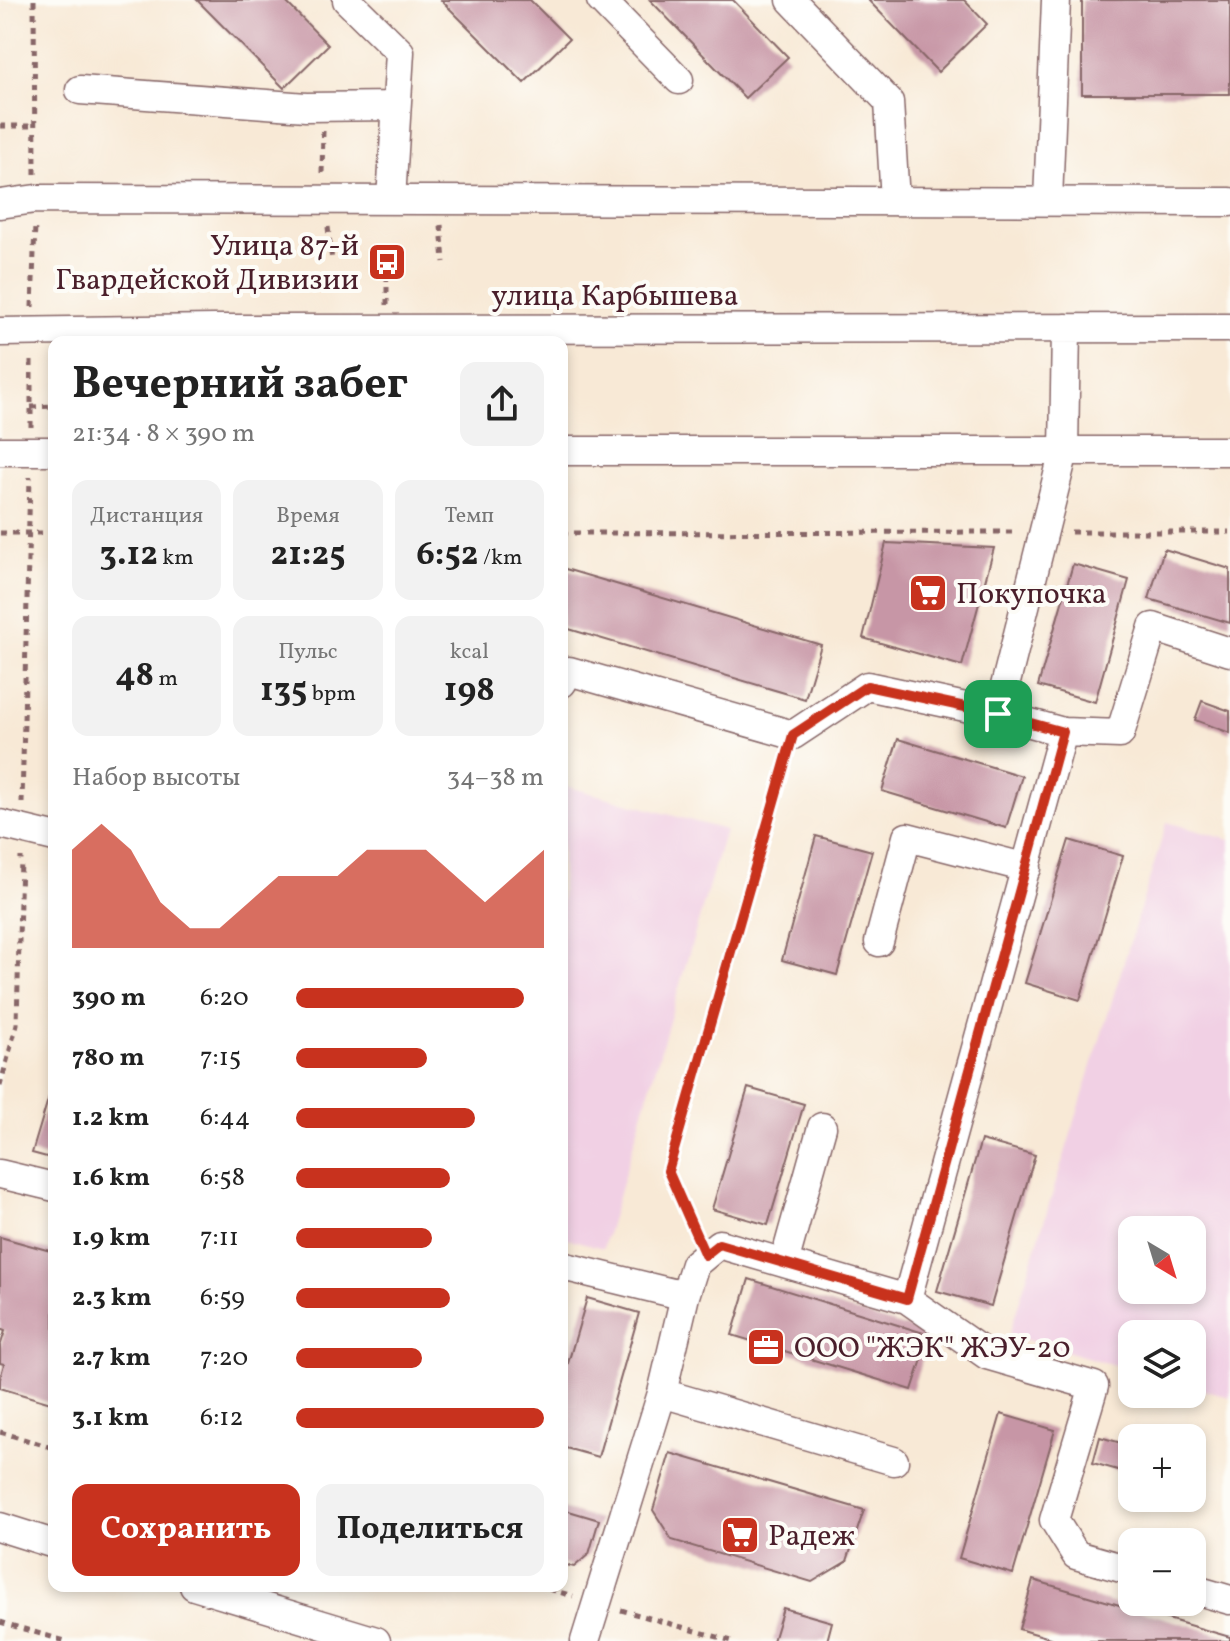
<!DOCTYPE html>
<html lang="ru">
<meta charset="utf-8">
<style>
:root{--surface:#fff;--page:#f2f2f2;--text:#222;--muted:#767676;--accent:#c8321e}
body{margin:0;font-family:Vollkorn,serif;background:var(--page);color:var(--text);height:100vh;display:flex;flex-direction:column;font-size:30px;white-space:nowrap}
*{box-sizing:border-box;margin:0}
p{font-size:26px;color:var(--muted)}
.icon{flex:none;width:44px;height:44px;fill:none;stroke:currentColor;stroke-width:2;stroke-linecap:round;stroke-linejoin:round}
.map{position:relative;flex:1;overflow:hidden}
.details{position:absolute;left:48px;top:336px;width:520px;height:1256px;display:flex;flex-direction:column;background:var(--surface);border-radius:16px;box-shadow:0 4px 12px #0003}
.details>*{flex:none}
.needle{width:52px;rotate:142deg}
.buttons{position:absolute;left:1118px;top:1216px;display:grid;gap:16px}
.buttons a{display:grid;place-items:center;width:88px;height:88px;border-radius:16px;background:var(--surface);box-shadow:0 4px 12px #0003;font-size:40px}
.pin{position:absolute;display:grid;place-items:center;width:68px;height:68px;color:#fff;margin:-34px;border-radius:16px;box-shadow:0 4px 12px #0006}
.round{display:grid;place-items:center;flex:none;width:84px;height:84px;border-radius:16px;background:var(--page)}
.summary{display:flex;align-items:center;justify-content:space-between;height:136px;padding:0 24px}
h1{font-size:44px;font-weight:700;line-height:60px}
.stats{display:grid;grid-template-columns:repeat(3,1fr);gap:12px;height:136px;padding:8px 24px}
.stats div{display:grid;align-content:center;border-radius:16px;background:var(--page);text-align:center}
.stats b{font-size:34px;font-weight:700}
.stats small{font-size:22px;font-weight:400}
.stats p{font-size:22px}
.chart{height:224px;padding:16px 24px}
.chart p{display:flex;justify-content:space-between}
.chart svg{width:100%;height:144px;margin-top:8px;fill:var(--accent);opacity:.7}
.action{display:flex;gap:16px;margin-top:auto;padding:16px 24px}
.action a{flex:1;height:92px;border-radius:16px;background:var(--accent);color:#fff;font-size:32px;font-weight:700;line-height:92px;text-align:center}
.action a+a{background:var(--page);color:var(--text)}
ul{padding:0 24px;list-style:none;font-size:26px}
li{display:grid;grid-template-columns:128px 96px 1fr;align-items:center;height:60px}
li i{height:20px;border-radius:10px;background:var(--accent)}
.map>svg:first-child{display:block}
.built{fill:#f1d0e4;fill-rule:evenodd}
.building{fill:#c796a6}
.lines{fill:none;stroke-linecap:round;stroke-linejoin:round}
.minor-casing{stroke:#876667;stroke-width:31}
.path{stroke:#876667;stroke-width:5;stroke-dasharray:6 6;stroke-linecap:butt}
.minor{stroke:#fff;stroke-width:28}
.route-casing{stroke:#fff;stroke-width:16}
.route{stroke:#c8321e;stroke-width:10}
.labels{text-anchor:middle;stroke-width:8;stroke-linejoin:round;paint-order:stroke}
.poi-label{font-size:30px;fill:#4a1f2b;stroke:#fdfcf7;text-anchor:start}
.street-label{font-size:30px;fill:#4a1f2b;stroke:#fdfcf7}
</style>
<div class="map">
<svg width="1230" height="1641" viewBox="0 0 1230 1641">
<rect width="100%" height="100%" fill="#fdfcf7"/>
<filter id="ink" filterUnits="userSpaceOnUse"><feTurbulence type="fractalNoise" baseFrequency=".0125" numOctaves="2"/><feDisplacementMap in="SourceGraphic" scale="16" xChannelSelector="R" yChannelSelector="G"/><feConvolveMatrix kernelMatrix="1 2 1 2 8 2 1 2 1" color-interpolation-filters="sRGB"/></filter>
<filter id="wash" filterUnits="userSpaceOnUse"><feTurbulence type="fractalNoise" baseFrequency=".006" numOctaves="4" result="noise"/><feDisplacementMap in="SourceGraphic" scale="32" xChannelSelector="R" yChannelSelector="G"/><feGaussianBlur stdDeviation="1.8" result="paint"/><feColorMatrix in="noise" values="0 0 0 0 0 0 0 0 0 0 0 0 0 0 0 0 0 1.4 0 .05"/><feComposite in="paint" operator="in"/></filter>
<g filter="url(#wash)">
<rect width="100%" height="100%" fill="#f8e9d6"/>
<path class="built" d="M 562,785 L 725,830 L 603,1248 L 562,1237 Z
M 1167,822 L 1230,840 L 1230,1397 L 1192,1387 L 1192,1334 L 1132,1334 L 1132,1370 L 1009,1335 ZM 1132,1230 L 1192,1230 L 1192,1290 L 1132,1290 Z"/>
<g id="blocks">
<path class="building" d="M 197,0 L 284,0 L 328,45 L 284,88 Z
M 441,0 L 530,0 L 569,39 L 524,83 Z
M 650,0 L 733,0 L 788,57 L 745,98 Z
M 868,0 L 964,0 L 987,24 L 938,72 Z
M 1082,0 L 1230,0 L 1230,94 L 1082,94 Z
M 886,543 L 994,548 L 962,666 L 863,638 Z
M 1164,549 L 1230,569 L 1230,623 L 1149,599 Z
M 1073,564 L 1129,580 L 1095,702 L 1038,686 Z
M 562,568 L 821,645 L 805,699 L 562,627 Z
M 1202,701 L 1230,711 L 1230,733 L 1195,720 Z
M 898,739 L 1022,776 L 1006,828 L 882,791 Z
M 816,836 L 872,851 L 837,975 L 782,960 Z
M 1069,840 L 1123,856 L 1080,1000 L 1025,983 Z
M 53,1083 L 54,1083 L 54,1159 L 32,1153 Z
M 748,1088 L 804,1104 L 768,1225 L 712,1209 Z
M 981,1140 L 1035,1155 L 991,1306 L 937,1291 Z
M 0,1237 L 54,1252 L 54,1404 L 0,1388 L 0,1379 L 4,1364 L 0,1363 L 0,1347 L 5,1331 L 0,1329 Z
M 749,1279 L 930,1335 L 912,1390 L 732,1335 Z
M 587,1298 L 639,1313 L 598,1457 L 562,1447 L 562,1384 Z
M 1001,1414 L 1055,1430 L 1013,1574 L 959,1558 Z
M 1100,1437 L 1132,1446 L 1132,1474 L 1093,1463 Z
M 670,1453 L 864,1510 L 847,1561 L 812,1582 L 672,1540 L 653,1510 Z
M 562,1509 L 599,1520 L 589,1554 L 574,1567 L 562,1564 Z
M 1033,1580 L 1230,1637 L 1230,1641 L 1060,1641 L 1019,1629 Z
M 783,1608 L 832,1622 L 827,1641 L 773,1641 Z"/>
</g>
</g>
<g filter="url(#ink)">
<use href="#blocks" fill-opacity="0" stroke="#876667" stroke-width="2"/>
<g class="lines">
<defs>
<path id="minor" d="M 347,0 L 400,52 L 391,200
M 601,0 L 679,80
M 791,0 L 889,102 L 895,201
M 80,90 L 306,107 L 396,106
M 1048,201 L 1056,0
M 0,204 L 36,199 L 1230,202
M 0,332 L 214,329 L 1230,328
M 0,451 L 54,451
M 562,451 L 1230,451
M 562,683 L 569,671 L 793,735 L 867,686 L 998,714 L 1063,732 L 1120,734 L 1153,627 L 1230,652
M 998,714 L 1064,451 L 1066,328
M 0,824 L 54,837
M 879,942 L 907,837 L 1027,868
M 0,1174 L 54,1187
M 784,1263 L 822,1127
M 562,1266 L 685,1296 L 662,1393 L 585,1641
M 685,1296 L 695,1264 L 719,1244 L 907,1299 L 987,1355 L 1094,1386 L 1054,1520 L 1076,1555 L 1132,1571
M 907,1299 L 1063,732
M 662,1393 L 894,1461
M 0,1527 L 54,1544
M 194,1586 L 376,1641
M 1192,1589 L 1230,1600"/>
</defs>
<use href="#minor" class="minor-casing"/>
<path class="path" d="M 34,0 L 35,175
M 0,126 L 35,126
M 322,173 L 323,131
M 441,225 L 444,262
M 328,227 L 332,261
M 387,305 L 387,262
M 32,307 L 35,225
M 31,407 L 54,406
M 31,427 L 31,357
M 1071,532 L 1230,532
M 0,533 L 54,533
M 562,533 L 1017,532
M 22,803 L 30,477
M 0,1086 L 17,1024 L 21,857
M 695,1231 L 668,1171 L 786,759
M 0,1432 L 54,1448
M 538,1586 L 573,1596
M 621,1610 L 732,1641
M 0,1622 L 65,1641"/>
<use href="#minor" class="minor"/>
</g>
</g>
<g class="lines" filter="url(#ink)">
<defs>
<path id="route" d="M 867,686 L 998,714 L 1063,732 L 907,1299 L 719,1244 L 705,1255 L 668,1171 L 793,735 Z"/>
</defs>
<use href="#route" class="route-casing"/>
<use href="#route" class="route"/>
</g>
<defs>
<symbol id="bus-square" viewBox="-11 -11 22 22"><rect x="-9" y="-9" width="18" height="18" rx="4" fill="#c8321e" stroke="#fdfcf7"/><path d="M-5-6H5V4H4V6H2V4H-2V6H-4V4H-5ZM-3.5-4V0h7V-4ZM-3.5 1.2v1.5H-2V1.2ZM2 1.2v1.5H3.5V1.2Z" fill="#fff"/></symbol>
<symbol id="supermarket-square" viewBox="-11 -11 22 22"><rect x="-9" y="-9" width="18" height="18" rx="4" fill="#c8321e" stroke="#fdfcf7"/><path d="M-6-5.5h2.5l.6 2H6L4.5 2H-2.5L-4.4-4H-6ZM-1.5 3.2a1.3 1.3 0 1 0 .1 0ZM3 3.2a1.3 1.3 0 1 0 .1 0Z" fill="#fff"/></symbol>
<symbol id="office-square" viewBox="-11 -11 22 22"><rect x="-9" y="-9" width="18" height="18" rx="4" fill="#c8321e" stroke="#fdfcf7"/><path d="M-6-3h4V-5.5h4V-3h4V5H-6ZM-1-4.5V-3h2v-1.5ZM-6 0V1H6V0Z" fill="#fff"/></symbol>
</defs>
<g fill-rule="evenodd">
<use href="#bus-square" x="365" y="240" width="44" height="44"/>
<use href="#supermarket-square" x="906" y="571" width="44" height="44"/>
<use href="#office-square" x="744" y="1325" width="44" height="44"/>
<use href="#supermarket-square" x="718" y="1513" width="44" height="44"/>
</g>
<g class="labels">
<g class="poi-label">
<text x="359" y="255" text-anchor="end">Улица 87-й<tspan x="359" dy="34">Гвардейской Дивизии</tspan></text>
<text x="956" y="603">Покупочка</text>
<text x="794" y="1357">ООО "ЖЭК" ЖЭУ-20</text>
<text x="768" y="1545">Радеж</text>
</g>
<g class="street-label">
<text x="615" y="305">улица Карбышева</text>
</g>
</g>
</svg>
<div class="buttons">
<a><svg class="needle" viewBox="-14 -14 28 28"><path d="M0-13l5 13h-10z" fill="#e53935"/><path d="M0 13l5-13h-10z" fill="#767676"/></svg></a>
<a><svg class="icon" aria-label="layers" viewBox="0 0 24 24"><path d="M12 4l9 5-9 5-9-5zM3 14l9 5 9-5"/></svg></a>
<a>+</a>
<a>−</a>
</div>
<div class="pin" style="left:998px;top:714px;background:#1e9e55"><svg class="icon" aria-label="arrive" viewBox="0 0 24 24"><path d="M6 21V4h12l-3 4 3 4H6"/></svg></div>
<section class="details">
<div class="summary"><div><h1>Вечерний забег</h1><p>21:34 · 8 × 390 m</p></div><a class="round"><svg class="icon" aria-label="share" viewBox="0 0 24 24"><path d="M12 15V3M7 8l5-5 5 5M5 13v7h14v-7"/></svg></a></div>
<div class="stats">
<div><p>Дистанция</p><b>3.12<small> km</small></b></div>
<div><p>Время</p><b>21:25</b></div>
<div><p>Темп</p><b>6:52<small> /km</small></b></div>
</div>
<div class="stats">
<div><b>48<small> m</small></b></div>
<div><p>Пульс</p><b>135<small> bpm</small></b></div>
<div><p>kcal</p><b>198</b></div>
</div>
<div class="chart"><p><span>Набор высоты</span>34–38 m</p>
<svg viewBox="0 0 160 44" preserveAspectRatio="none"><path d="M0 44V14L10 6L20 14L30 30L40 38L50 38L60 30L70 22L80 22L90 22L100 14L110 14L120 14L130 22L140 30L150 22L160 14V44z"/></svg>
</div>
<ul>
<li><b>390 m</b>6:20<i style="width:92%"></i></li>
<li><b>780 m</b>7:15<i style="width:53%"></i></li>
<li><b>1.2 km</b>6:44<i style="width:72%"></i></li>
<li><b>1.6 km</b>6:58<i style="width:62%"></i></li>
<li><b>1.9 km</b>7:11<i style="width:55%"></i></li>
<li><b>2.3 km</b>6:59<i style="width:62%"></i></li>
<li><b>2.7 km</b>7:20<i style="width:51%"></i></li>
<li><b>3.1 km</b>6:12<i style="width:100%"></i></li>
</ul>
<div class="action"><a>Сохранить</a><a>Поделиться</a></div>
</section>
</div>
